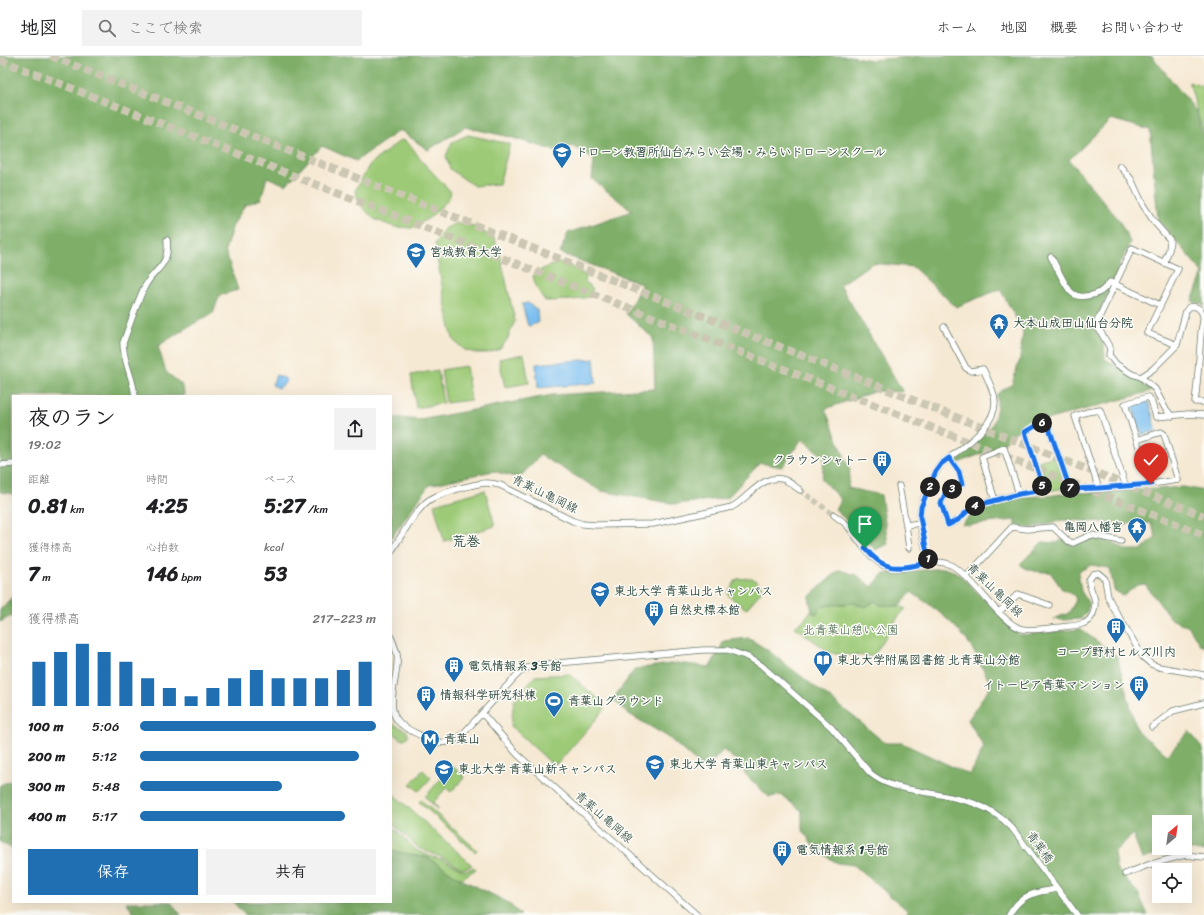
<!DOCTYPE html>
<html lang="ja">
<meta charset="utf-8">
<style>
:root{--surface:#fff;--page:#f2f2f2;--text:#202124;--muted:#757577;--line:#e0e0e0;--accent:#1f6fb2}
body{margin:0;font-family:Sriracha,"Klee One",sans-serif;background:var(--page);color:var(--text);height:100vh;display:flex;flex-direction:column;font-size:15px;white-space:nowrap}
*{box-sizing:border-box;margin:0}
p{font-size:13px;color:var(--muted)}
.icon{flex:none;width:22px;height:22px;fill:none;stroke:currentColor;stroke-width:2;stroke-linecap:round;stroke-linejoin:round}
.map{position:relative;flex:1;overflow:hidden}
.sheet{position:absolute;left:12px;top:339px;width:380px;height:508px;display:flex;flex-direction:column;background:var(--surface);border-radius:0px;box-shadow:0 4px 16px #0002}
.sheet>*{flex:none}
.needle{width:26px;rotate:29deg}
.controls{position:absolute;left:1152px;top:759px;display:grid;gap:8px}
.controls a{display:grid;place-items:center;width:40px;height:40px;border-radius:0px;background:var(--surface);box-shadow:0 4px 16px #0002;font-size:20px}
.pin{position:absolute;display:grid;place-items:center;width:34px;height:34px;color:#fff;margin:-41px -17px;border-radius:50% 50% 50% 0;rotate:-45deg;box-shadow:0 0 4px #0007}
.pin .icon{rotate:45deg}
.km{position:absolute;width:20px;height:20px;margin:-10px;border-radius:50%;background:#222;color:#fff;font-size:11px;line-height:20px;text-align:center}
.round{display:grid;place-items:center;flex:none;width:42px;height:42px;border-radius:0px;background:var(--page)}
.summary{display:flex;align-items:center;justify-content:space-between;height:68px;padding:0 16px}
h1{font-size:22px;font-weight:700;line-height:30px}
.stats{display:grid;grid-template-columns:repeat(3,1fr);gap:6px;height:68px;padding:4px 16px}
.stats div{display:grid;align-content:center}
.stats b{font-size:20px;font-weight:700}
.stats small{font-size:11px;font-weight:400}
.stats p{font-size:11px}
.chart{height:112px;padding:8px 16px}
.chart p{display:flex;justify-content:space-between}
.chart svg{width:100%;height:72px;margin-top:4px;stroke:var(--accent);stroke-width:6}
.action{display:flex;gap:8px;margin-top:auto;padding:8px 16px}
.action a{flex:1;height:46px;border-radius:0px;background:var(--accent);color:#fff;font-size:16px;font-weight:700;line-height:46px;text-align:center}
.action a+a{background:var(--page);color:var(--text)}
ul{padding:0 16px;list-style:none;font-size:13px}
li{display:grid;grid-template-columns:64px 48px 1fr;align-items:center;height:30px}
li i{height:10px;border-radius:5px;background:var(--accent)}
header{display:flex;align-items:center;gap:24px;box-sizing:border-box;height:56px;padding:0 20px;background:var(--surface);border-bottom:1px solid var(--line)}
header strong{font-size:19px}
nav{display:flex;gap:22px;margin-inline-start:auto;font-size:14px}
.search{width:280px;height:36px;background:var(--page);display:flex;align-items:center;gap:10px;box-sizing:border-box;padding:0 14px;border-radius:0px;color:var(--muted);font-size:15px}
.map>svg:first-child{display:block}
.green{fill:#9dca77;stroke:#5e8456}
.forest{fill:#7eae68;stroke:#4e764e}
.water{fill:#79bef0;stroke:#4c7e92}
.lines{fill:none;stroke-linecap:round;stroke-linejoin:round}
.minor-tunnel{stroke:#cbc7b3;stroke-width:5.5;stroke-dasharray:5.5 3;stroke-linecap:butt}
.highway-tunnel{stroke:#cbc7b3;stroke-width:8;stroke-dasharray:8 4;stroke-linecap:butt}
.minor-casing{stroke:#6a796c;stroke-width:7}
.minor{stroke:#fff;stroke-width:5.5}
.route-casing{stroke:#fff;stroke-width:8}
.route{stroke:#1a73e8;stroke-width:5}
.labels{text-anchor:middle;stroke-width:3;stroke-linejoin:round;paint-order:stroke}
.poi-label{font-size:12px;font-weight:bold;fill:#1f3d34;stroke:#fdfcf7;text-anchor:start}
.street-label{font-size:12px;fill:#1f3d34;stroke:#fdfcf7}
.park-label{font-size:12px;fill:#3e6045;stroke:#fdfcf7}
.quarter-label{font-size:14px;font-weight:bold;fill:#1f3d34;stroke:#fdfcf7}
</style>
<header>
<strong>地図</strong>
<div class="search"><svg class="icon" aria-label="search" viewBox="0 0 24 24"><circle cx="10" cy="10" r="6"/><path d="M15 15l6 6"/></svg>ここで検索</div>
<nav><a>ホーム</a><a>地図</a><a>概要</a><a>お問い合わせ</a></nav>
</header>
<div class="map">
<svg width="1204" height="859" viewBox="0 0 1204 859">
<rect width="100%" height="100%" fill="#fdfcf7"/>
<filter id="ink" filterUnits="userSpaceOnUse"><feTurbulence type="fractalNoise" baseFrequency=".025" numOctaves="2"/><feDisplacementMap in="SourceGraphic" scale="8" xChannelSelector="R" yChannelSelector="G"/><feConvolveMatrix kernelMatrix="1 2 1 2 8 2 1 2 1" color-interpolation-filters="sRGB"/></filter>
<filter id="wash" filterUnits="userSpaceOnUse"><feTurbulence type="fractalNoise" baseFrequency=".012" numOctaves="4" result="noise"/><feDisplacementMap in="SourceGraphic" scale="16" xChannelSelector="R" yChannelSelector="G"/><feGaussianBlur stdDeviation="0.9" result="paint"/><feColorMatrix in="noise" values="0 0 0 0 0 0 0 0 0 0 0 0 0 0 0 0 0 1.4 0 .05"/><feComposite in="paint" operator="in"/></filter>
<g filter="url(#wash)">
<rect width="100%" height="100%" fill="#f6e9d3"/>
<path class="green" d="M 1189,26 L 1204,31 L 1204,80 Z
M 468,79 L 510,88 L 499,128 L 474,130 L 450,113 L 446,100 L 452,86 Z
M 401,84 L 405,85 L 412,91 L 420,103 L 451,136 L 449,142 L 441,151 L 429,162 L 412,172 L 394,171 L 374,163 L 360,149 L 355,135 L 370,108 Z
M 456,167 L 473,170 L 494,182 L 499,194 L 515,265 L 507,284 L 500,293 L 489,297 L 476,297 L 465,294 L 454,285 L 450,272 L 436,197 L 435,187 L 444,173 Z
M 559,206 L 569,209 L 587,220 L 585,225 L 593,233 L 588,241 L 574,244 L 545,245 L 536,231 L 533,220 L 544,212 Z
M 524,298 L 529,327 L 505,331 L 499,303 Z
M 466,310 L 471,344 L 446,347 L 441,314 Z
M 438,314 L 443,347 L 416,352 L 411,319 Z
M 1056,400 L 1067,432 L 1048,435 L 1038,405 Z
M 485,434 L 495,470 L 444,485 L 434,448 Z
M 752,522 L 761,529 L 761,536 L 746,553 L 729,540 L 728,536 L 737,523 Z
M 876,545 C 883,552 896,548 906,553 L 898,561 L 875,598 L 871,600 L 836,598 L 829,596 L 795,571 L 804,564 L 810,556 L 817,558 L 820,553 L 823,550 L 854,547 L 865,551 Z
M 569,618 L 604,648 L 604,654 L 558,707 L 552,708 L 511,670 L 514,644 L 535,620 Z
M 391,667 L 407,675 L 408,680 L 405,683 L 401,683 L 391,675 Z
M 452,710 L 465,721 L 451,736 L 446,732 L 433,747 L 438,752 L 438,753 L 425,741 Z
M 423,714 L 431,722 L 419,735 L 410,728 Z
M 391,736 L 472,809 L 465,813 L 460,812 L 446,803 L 418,792 L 391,766 Z
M 421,744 L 477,794 L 475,796 L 419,746 Z
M 391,769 L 416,794 L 426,799 L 444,804 L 462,814 L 465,815 L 474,811 L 476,813 L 461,823 L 428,802 L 393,795 L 391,791 Z"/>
<path class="forest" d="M 0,0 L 850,0 L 871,4 L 924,0 L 1152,0 L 1196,55 L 1204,87 L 1204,251 L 1202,248 L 1192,245 L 1203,217 L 1158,164 L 1150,74 L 1111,63 L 1069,104 L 1119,164 L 1130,186 L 1093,271 L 1104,288 L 1105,303 L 1137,323 L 1152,335 L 1035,367 L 1015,376 L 1001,390 L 958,407 L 955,405 L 956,400 C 963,396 989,375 992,369 C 996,360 998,347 997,338 L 1012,328 L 1020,303 L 1023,275 L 1000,233 L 956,251 L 913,211 L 872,207 L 840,229 L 903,336 L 876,335 L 825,353 L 850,414 L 848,432 L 881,439 L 888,488 L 875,494 L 835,453 L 841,444 L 822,424 L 824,401 L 802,383 L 782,411 L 760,407 L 727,442 L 676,448 L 601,435 L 540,399 L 519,422 L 493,415 L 429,429 L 391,482 L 391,361 L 420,364 L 552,339 L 655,333 L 653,282 L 626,258 L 642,228 L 560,197 L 568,177 L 632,155 L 592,123 L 594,104 L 573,90 L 556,95 L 510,81 L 465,71 L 428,94 L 400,74 L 356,105 L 322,90 L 286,129 L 267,121 L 261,143 L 245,149 L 233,169 L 225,194 L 238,234 L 220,239 L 213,257 L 186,272 L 158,290 L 166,316 L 181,328 L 185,340 L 13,340 L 13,438 L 0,436 Z
M 1184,431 L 1204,435 L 1204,590 L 1201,590 L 1189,571 L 1171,563 L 1145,528 L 1137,529 L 1123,540 L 1114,534 L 1110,512 L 1091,509 L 1078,516 L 1081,535 L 1089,548 L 1087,555 L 1081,563 L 1064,564 L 1053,563 L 1069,557 L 1076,544 L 1074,539 L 1062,533 L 1050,516 C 1039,516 1028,516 1020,508 L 1042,486 L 1057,487 L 1062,483 L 1071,489 L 1087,482 L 1113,486 L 1125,494 L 1142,494 L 1156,481 L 1151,467 L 1131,467 L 1112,475 L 1106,466 L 1062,464 L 1031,472 L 1015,469 L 1015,464 L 968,469 L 962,468 L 972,458 L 978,454 L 1021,441 L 1047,440 L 1074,436 L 1096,437 Z
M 944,512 L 956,516 L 964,523 L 1020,579 L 1080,573 L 1117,600 L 1137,675 L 1167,699 L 1189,675 L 1201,690 L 1204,702 L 1204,796 L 1185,792 L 1185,766 L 1159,766 L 1159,792 L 1180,792 L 1142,803 L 1133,778 L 1114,796 L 1116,812 L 1138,837 L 1148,859 L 905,859 L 908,855 L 854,809 L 837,807 L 815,793 L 802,773 L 802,755 L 781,739 L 769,741 L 746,719 L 739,707 L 723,694 L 705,714 L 668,681 L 629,658 L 613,643 L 635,613 L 677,607 L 710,611 L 724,585 L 748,582 L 766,593 L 854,661 L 885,687 L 902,687 L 970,719 L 984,691 L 968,664 L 991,629 C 984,616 978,603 971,590 C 956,568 933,550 911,536 L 900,550 L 879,549 L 875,545 L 865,551 L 854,547 L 823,550 L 820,553 L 817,558 L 812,556 L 809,541 L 839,514 L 857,519 L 872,531 L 883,518 Z
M 13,540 L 13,559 L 0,566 L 0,554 Z
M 13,724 L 13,793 L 0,786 L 0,729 Z
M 391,791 L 393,795 L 428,802 L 461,823 L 507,846 L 521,859 L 245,859 L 233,846 L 391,846 Z
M 126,846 L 171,846 L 181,859 L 135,859 Z"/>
<path class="water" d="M 528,247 L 537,254 L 538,267 L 528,270 L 522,248 Z
M 594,303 L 596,327 L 538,332 L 536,308 Z
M 276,319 L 286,323 L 287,325 L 279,332 L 272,329 Z
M 1146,344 L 1148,345 L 1154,364 L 1153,365 L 1156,375 L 1142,379 L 1132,349 Z"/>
</g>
<g filter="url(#ink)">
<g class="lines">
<path class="minor-tunnel" d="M 800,434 L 834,459"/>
<path class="highway-tunnel" d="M 51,0 L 1204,460
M 0,4 L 1204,479"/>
<defs>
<path id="minor" d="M 1120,110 L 1131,123 L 1143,149 L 1155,167 L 1170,184 L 1169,194 L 1164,207
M 1051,201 C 1056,209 1065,231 1072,237 C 1076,240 1081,241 1086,240 C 1098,239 1103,235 1110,226 L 1160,249
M 1141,321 L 1153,313 L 1177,289 L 1186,255 L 1189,251 C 1196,249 1202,253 1203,260 C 1204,265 1201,272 1201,278 C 1199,301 1198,323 1195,346 L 1204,346
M 135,340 C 133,321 123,305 123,287 C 130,268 136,249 144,232 C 154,211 170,212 167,184
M 1172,360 L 1165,352 L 1155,333 L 1141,321 L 1132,318 L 1116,308 L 1109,299 L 1110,292 L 1096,268 L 1132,192 L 1178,213 L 1147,277 L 1177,289
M 1137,384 L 1161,376 L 1164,378 L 1178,424 L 1151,428 L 1125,348 L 1148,341 L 1151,344 L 1156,361 L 1188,358 L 1204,359
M 949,402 L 959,416 L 962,428 L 947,436 L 941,447 L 948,469 L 958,464 L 970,453 L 977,449 L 1019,438 L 1044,435 L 1025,376 L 1037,369 L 1047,366 L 1070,433 L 1099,433 L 1151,428
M 0,409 L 13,408
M 899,430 L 906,469
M 1099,433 L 1075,360 L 1087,356 L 1100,354 L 1126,431
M 995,445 L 982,401 L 1004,392 L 1019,438
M 834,459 C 838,462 842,465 846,468 C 857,481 869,503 885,510 C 907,519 932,498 953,510 C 975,523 1001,568 1022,573 C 1034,575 1048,572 1061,571 C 1068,570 1075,570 1082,568 C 1093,565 1097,551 1094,541 C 1092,535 1089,530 1089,524 L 1093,518 L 1098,517 L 1105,523 L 1108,541 L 1113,551 L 1143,601 L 1151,608 L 1159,611 L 1204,619
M 909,492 L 906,469 L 921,467
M 391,496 C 400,482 416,453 429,444 C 439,438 450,435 461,432 C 478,428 483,425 500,429 L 573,465 L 583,468 L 595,469 L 653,468 L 732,451 C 749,442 763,416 785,424 C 790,426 795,431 800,434
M 929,507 C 926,492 920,476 920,460 C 919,449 934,418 941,408 C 960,393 1002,368 994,339 C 991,330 987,321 983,313 L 971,315 L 966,312 L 944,271
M 967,520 L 1012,471 L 1027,473 L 1053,471 L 1068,485 L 1073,487 L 1091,479 L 1121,485
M 999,556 L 1018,538 L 1049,549
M 391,581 C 393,586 396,593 397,598 C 400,617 384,650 398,665 C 404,673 416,677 424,681 C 438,688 448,689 461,680 L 515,621 L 522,614 L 535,609 L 703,594 L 728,594 L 748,601 L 761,609 L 831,671 L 870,717 C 883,728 897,731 913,734 C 948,741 986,743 1012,772 L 1077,859
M 482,657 L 518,699 L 697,859
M 1152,671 L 1173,655 L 1204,647
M 1125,818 L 1148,809 L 1185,799 L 1204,801
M 1009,859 C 1021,838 1035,836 1057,833"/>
</defs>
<use href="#minor" class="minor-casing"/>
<use href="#minor" class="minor"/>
</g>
</g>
<g class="lines" filter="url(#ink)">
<defs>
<path id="route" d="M 865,492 C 886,518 899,512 929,507 L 920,461 L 921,451 L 936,415 L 941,408 L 949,402 L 959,416 L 962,428 L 946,436 L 941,447 L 948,469 L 958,464 L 970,453 L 978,449 L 1019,438 L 1044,434 L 1025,376 L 1037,369 L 1047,366 L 1070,433 L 1099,432 L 1151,428"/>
</defs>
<use href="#route" class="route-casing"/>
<use href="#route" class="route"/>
</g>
<defs>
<symbol id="school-pin" viewBox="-11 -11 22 30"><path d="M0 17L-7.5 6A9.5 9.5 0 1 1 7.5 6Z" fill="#1f6fb2" stroke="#fdfcf7"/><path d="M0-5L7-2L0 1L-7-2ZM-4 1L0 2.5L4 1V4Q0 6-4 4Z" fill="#fff"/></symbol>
<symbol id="university-pin" viewBox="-11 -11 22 30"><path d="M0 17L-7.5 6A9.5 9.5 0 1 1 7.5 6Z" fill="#1f6fb2" stroke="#fdfcf7"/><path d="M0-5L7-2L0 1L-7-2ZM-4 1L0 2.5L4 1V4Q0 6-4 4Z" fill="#fff"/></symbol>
<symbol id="temple-pin" viewBox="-11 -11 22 30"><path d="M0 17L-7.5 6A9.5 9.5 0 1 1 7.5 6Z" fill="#1f6fb2" stroke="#fdfcf7"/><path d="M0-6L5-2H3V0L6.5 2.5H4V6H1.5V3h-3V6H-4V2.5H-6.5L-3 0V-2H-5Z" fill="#fff"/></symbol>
<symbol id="building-pin" viewBox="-11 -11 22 30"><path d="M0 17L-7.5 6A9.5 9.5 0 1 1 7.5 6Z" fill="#1f6fb2" stroke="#fdfcf7"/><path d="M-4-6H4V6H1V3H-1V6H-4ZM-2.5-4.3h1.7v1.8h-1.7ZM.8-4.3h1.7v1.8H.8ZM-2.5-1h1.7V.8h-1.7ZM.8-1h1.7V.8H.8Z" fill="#fff"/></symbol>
<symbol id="library-pin" viewBox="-11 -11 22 30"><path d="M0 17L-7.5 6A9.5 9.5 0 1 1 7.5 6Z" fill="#1f6fb2" stroke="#fdfcf7"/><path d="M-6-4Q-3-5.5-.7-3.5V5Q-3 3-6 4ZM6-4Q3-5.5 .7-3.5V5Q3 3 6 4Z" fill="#fff"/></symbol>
<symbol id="stadium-pin" viewBox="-11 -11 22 30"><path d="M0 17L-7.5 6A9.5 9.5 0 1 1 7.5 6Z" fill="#1f6fb2" stroke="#fdfcf7"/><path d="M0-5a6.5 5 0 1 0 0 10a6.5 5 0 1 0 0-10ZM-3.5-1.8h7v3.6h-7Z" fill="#fff"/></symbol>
<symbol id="metro-pin" viewBox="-11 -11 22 30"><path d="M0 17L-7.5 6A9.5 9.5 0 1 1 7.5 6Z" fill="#1f6fb2" stroke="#fdfcf7"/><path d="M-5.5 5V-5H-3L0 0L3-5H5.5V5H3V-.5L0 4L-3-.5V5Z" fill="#fff"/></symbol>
</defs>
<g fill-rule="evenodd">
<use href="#school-pin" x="551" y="85" width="22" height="30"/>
<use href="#university-pin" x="405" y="185" width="22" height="30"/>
<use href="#temple-pin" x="988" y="256" width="22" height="30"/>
<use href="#building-pin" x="871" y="393" width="22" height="30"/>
<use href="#temple-pin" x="1126" y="460" width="22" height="30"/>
<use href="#university-pin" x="589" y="524" width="22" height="30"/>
<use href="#building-pin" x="643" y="543" width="22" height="30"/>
<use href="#building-pin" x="1105" y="560" width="22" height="30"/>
<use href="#library-pin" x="812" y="593" width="22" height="30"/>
<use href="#building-pin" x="443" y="599" width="22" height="30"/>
<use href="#building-pin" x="1128" y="618" width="22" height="30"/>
<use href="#building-pin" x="415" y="628" width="22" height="30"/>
<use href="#stadium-pin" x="543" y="634" width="22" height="30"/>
<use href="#metro-pin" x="419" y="672" width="22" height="30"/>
<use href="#university-pin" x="644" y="697" width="22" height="30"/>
<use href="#university-pin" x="433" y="702" width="22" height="30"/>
<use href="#building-pin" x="771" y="783" width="22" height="30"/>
</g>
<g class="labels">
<g class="poi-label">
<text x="576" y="100">ドローン教習所仙台みらい会場・みらいドローンスクール</text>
<text x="430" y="200">宮城教育大学</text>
<text x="1013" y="271">大本山成田山仙台分院</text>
<text x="868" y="408" text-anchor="end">クラウンシャトー</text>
<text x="1123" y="475" text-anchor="end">亀岡八幡宮</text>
<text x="614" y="539">東北大学 青葉山北キャンパス</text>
<text x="668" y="558">自然史標本館</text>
<text x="1116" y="600" text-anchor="middle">コープ野村ヒルズ川内</text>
<text x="837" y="608">東北大学附属図書館 北青葉山分館</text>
<text x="468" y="614">電気情報系 3号館</text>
<text x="1125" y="633" text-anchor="end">イトーピア青葉マンション</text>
<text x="440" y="643">情報科学研究科棟</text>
<text x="568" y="649">青葉山グラウンド</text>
<text x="444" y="687">青葉山</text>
<text x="669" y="712">東北大学 青葉山東キャンパス</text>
<text x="458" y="717">東北大学 青葉山新キャンパス</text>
<text x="796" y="798">電気情報系 1号館</text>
</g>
<g class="street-label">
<text transform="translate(545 438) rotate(26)" y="4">青葉山亀岡線</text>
<text transform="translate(995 534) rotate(44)" y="4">青葉山亀岡線</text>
<text transform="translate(604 761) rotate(41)" y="4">青葉山亀岡線</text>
<text transform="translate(1040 791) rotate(54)" y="4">青葉橋</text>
</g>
<g class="park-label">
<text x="851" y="578">北青葉山憩い公園</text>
</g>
<g class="quarter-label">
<text x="466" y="490">荒巻</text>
</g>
</g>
</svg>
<div class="controls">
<a><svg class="needle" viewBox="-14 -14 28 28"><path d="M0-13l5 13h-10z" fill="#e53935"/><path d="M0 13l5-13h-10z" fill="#757577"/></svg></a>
<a><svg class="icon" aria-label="locate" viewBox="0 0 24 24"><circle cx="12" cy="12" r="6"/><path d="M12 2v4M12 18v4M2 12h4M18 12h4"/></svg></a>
</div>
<div class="pin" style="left:865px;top:492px;background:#1e9e55"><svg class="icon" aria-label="arrive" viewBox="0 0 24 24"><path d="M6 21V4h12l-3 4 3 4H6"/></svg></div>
<div class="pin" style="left:1151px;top:428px;background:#d93025"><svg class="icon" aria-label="check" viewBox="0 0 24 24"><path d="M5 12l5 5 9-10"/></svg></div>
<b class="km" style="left:928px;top:503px">1</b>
<b class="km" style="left:930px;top:431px">2</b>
<b class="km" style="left:952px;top:433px">3</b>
<b class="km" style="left:975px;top:450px">4</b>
<b class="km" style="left:1042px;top:430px">5</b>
<b class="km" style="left:1042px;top:367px">6</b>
<b class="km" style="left:1070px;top:432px">7</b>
<section class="sheet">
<div class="summary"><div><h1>夜のラン</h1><p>19:02</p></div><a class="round"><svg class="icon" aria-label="share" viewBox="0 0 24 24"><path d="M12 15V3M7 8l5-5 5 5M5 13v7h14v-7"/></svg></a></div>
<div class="stats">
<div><p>距離</p><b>0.81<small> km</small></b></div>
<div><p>時間</p><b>4:25</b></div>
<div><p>ペース</p><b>5:27<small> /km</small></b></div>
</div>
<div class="stats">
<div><p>獲得標高</p><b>7<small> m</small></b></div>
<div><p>心拍数</p><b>146<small> bpm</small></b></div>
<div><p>kcal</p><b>53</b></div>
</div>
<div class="chart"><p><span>獲得標高</span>217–223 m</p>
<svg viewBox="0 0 160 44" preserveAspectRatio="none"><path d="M5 44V17M15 44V11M25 44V6M35 44V11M45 44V17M55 44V27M65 44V33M75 44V38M85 44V33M95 44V27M105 44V22M115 44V27M125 44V27M135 44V27M145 44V22M155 44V17"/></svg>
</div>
<ul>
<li><b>100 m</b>5:06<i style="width:100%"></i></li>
<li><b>200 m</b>5:12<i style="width:93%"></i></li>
<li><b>300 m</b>5:48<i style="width:60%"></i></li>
<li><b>400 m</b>5:17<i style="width:87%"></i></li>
</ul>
<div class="action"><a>保存</a><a>共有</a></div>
</section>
</div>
